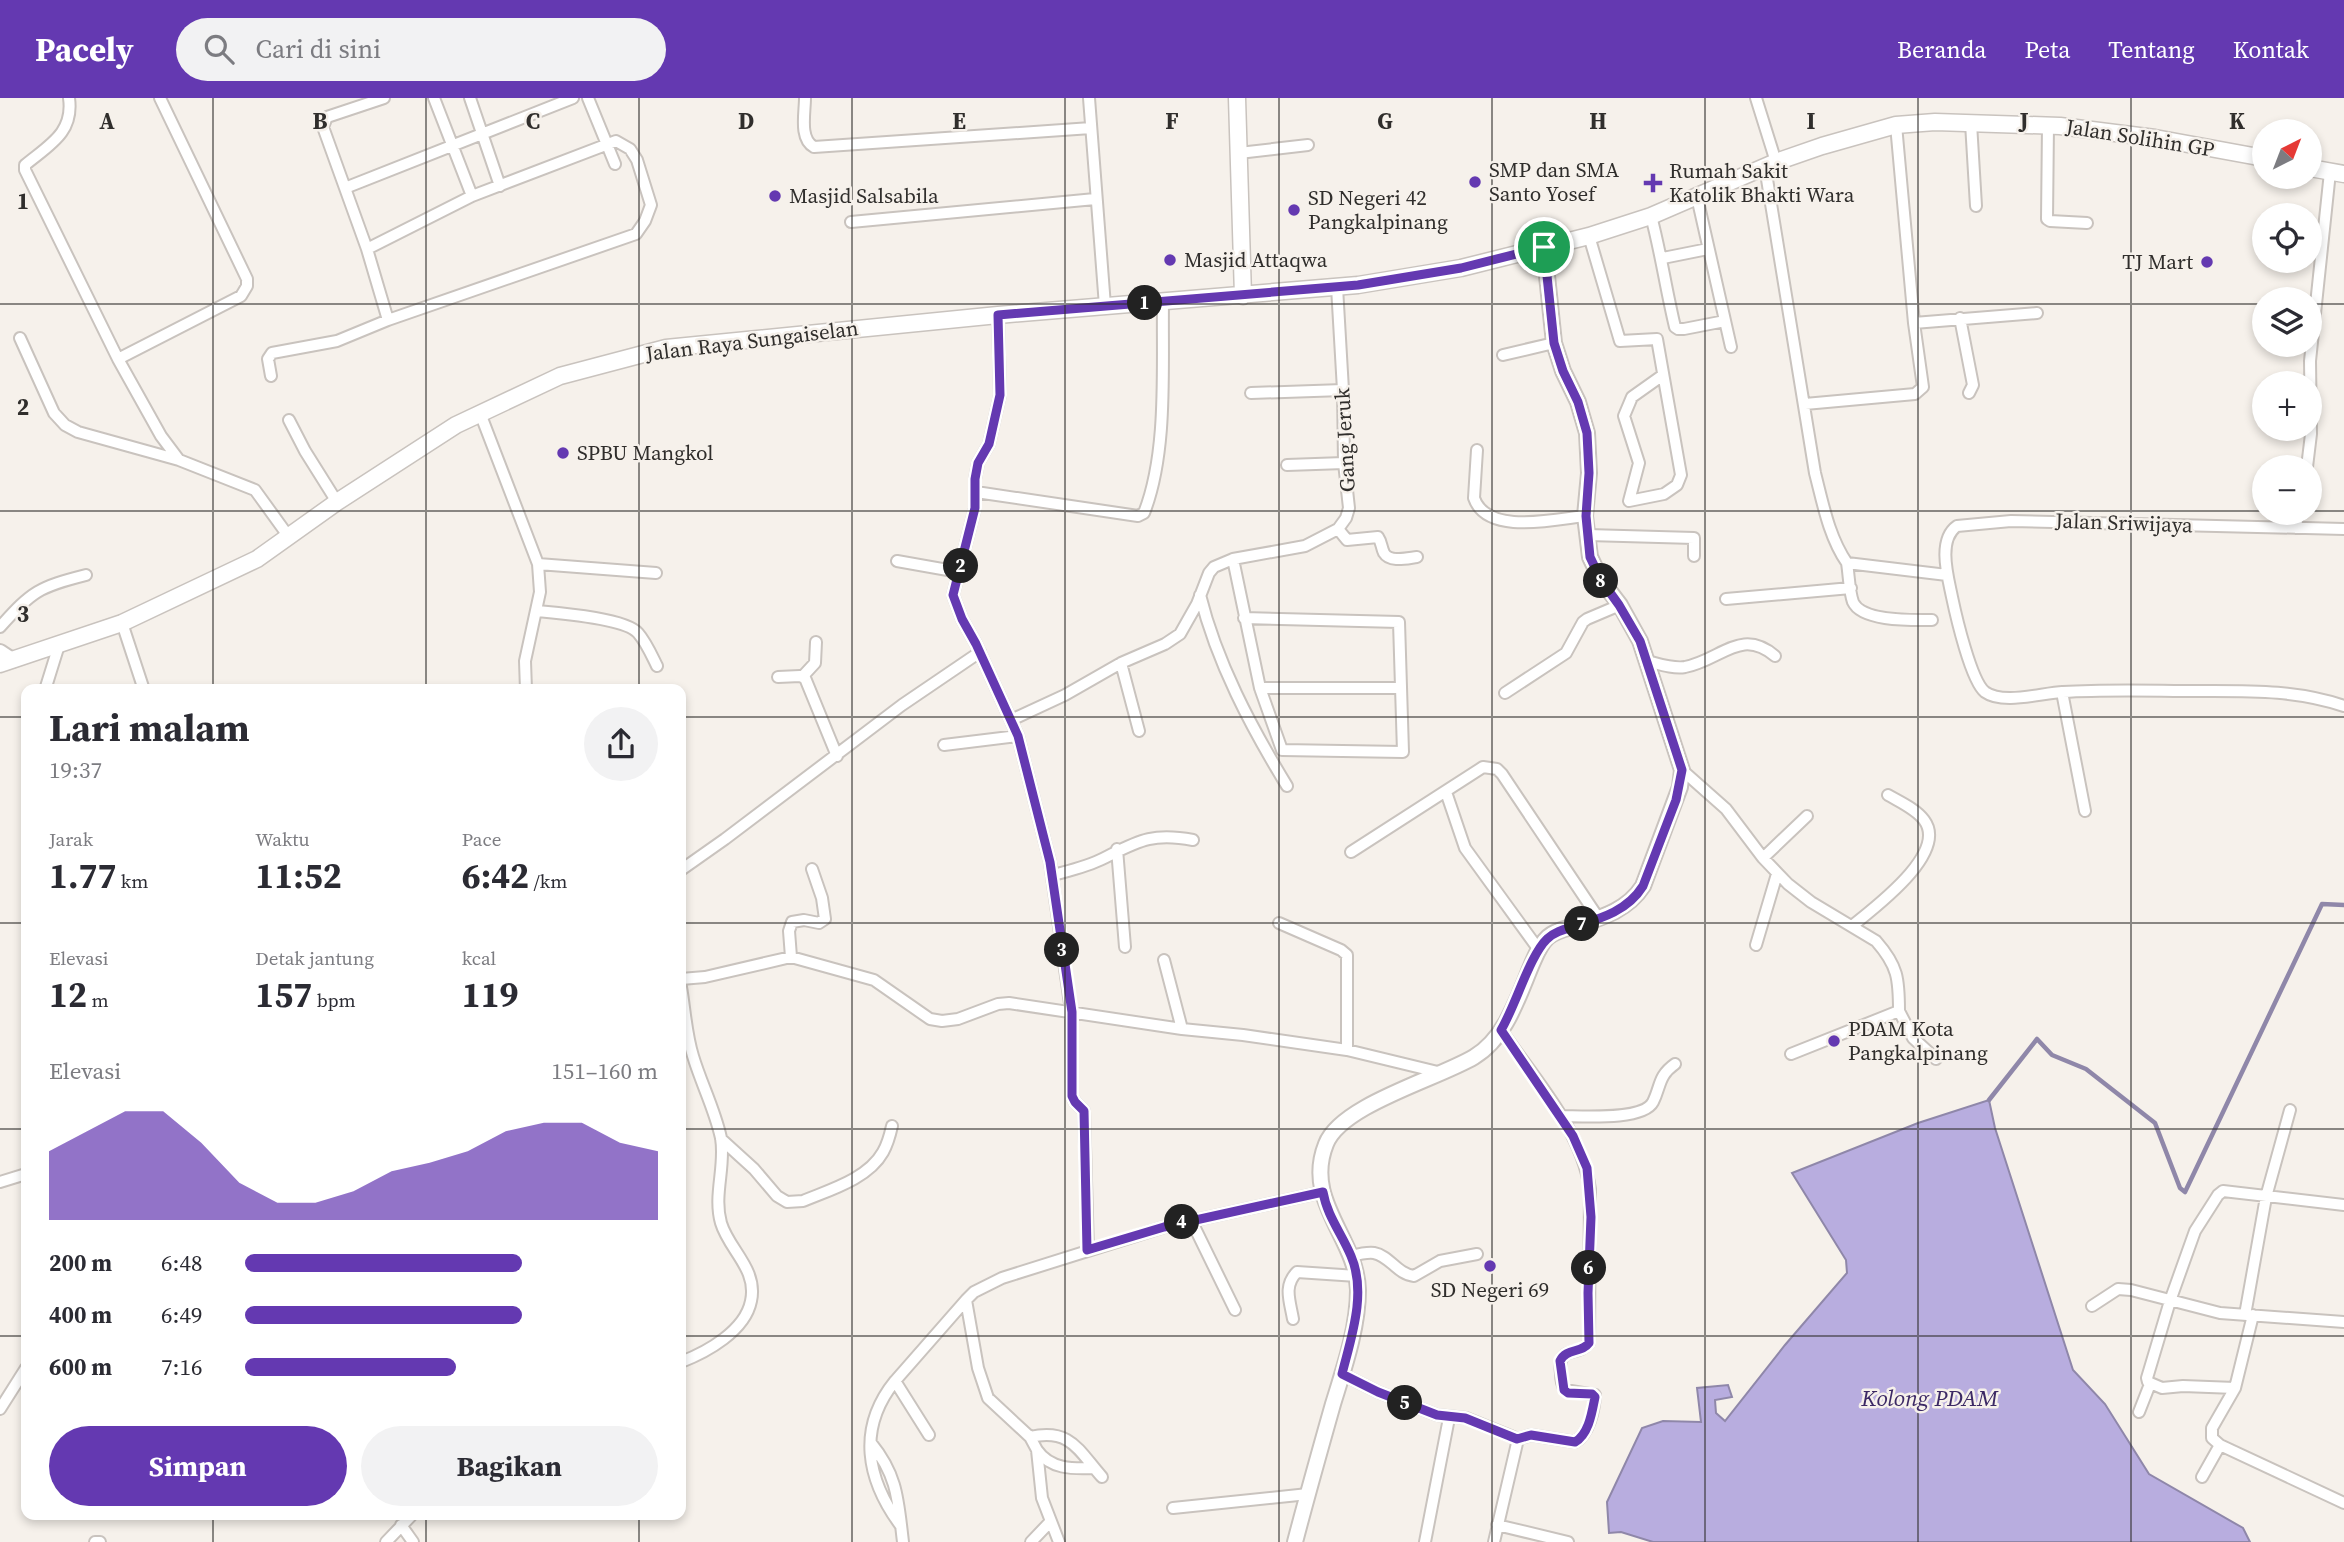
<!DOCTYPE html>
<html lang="id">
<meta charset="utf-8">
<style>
:root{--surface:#fff;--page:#f2f2f3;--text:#2b2b33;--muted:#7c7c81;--accent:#6439b1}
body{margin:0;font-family:"Source Serif 4",serif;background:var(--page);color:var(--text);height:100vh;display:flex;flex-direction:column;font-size:26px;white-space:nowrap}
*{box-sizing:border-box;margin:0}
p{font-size:23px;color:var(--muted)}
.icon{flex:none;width:38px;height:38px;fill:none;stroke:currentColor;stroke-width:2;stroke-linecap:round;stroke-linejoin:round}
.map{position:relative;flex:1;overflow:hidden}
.details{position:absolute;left:21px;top:586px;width:665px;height:836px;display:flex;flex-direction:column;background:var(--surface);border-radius:14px;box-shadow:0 4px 10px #0003}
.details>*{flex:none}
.needle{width:46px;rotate:42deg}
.tools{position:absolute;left:2252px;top:21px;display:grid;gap:14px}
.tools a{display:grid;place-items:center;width:70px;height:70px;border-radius:50%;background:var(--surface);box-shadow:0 4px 10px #0003;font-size:35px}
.pin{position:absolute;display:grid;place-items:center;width:60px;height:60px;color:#fff;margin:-30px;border:4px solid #fff;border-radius:50%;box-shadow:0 2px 7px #0007}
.km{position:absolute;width:35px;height:35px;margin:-18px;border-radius:50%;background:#222;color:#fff;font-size:19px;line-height:35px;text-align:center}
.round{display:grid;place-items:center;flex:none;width:74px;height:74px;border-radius:37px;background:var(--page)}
.overview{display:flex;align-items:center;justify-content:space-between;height:119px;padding:0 28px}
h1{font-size:38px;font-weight:700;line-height:52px}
.figures{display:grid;grid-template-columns:repeat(3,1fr);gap:10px;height:119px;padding:7px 28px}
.figures div{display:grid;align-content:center}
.figures b{font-size:35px;font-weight:700}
.figures small{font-size:19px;font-weight:400}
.figures p{font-size:19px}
.chart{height:196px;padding:14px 28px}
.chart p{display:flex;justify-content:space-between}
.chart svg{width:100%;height:126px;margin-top:7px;fill:var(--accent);opacity:.7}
.primary-button{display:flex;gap:14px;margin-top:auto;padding:14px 28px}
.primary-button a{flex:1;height:80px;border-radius:42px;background:var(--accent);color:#fff;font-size:28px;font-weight:700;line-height:80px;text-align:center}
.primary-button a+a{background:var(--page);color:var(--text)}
ul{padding:0 28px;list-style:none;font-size:23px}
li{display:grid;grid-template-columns:112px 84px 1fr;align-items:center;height:52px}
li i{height:18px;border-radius:9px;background:var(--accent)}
header{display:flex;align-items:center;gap:42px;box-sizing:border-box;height:98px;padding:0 35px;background:var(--accent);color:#fff}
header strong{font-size:33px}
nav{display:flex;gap:38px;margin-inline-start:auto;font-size:24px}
.search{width:490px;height:63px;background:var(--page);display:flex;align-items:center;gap:18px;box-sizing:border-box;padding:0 24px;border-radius:38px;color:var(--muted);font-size:26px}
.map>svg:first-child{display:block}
.water{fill:#b8addf;stroke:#8f87a9;stroke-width:2}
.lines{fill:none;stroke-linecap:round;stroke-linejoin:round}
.stream{stroke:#8f87a9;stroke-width:4.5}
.minor-casing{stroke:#c9c3be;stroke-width:14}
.tertiary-casing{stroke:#c9c3be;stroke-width:18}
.secondary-casing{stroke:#c9c3be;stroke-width:19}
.minor{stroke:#fff;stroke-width:10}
.tertiary{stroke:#fff;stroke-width:14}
.secondary{stroke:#fff;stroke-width:16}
.route-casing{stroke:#fff;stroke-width:14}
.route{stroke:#6439b1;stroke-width:9}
.grid{fill:none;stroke:#302e2c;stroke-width:2;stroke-opacity:0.55}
.poi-dot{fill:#6439b1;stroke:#f6f1eb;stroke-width:2.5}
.labels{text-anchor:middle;stroke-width:5;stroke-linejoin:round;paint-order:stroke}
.street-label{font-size:21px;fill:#302e2c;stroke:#f6f1eb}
.poi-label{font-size:21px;fill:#302e2c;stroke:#f6f1eb;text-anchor:start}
.water-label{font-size:23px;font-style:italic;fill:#3c2965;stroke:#f6f1eb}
.grid-label{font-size:23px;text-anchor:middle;font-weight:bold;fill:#302e2c;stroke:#f6f1eb;stroke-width:5;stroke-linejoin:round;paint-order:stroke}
</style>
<header>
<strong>Pacely</strong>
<div class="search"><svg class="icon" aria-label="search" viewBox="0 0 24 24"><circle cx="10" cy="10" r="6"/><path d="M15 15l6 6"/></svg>Cari di sini</div>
<nav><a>Beranda</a><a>Peta</a><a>Tentang</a><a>Kontak</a></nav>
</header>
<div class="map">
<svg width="2344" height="1444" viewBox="0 0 2344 1444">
<rect width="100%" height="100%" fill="#f6f1eb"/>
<path class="water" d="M 1989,1002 L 1995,1030 L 2073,1272 L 2105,1306 L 2149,1376 L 2243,1430 L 2250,1444 L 1653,1444 L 1621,1434 L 1609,1435 L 1607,1404 L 1642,1330 L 1663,1323 L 1701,1324 L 1697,1290 L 1728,1287 L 1732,1299 L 1715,1302 L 1716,1315 L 1725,1323 L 1785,1247 L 1847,1175 L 1846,1162 L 1792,1075 L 1918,1025 Z"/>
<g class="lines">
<path class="stream" d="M 1989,1002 L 2037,941 L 2052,957 L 2086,971 L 2155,1025 L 2180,1090 L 2185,1094 L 2322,806 L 2344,807"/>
<defs>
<path id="minor" d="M 69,0 C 74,35 49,47 25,67 L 25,72 L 118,261 L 161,338 L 179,362 L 255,392 L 289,439
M 434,0 L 472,98
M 470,0 L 500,88
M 588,0 L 615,66
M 805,0 C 805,15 799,41 814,49 L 1091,30
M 1089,0 L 1105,208
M 1756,0 L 1776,64
M 1971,25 L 1976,108
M 2048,27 L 2047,121 L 2050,123 L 2087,125
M 1239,55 L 1308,47
M 1765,69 L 1815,375 C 1823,406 1829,439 1847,465 L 1947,477
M 345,90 L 573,0
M 1697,99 L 1731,249
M 1651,118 C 1661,155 1666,192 1675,229 L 1678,231 L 1684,231 L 1725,223
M 851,124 L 1095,101
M 1589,138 L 1620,243 L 1657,241 L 1681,377 L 1677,387 L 1664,396 L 1629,403 L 1639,365 L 1624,318 L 1632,299 L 1663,277
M 367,151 L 323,29 L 327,19 L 384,0
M 1663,160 L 1708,151
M 998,217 L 1000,297 L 989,346 L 978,365 L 975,381 L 975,410 L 953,497 L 962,521 L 976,546 L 1018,638 L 1050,764 L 1071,913 L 1072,998 L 1075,1004 L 1084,1013 L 1088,1152
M 1960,220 L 1973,287 L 1969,295
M 1914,225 L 2037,215
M 20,240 L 54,315 L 65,327 L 78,334 L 179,362
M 1503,257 L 1554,245
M 118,261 L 241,198 L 247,188 L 247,181 L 160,0
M 271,278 L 268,261 L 272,255 L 337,243 L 388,222 L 636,136 L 645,123 L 651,107 L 637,62 L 630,51 L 616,43 L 472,98 L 367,151 L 388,222
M 1251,295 L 1343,292
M 1805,306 L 1915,296 L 1923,289 L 1914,225 L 1896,27
M 480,315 L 538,466 L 540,494 L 525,563 L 526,592
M 289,322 L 305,353 L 337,404
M 1477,352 L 1474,400 C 1487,438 1556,421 1585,418
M 1287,367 L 1344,365
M 2307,369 L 2311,336 L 2310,263 L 2330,74
M 976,394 L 1138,418 L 1144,415 C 1168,354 1162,269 1163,204
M 2296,430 L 2298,415
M 1338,431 L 1347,442 L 1378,439 C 1382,445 1381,449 1384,455 C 1390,465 1408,460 1417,459
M 2344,431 L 2011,423 L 1957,428 C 1937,442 1948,479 1952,499 C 1956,518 1971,583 1985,594 C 2003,607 2041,595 2063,594 C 2109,591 2155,593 2202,593 C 2251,593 2297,592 2344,608
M 1588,437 L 1694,440 L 1694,458
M 1233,461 L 1260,590 L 1282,652 L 1403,654 L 1399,524 L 1244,520
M 897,463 L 959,474
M 1847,465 C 1849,477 1849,493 1853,504 C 1862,524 1913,522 1932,522
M 538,466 L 656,475
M 1200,497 C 1217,565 1251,629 1287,688
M 1726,501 L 1851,490
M 537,513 C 558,515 625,520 638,535 C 646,544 652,558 657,568
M 122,525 L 144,592
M 0,529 C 32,493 39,489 86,477
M 1647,563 C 1659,566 1673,571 1685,569 C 1721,562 1741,529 1775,558
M 1121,565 L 1139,633
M 803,578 L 815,565 L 816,544
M 778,579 L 800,578 L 805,580 L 837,658
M 1260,590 L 1401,590
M 45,592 L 59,547
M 2062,594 L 2085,713
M 1505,595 L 1566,555 L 1583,524 L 1587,521 L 1620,507
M 1011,622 L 1065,597 L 1121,565 L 1165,546 L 1180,536 L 1197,506 L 1209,475 L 1214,469 L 1233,461 L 1305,448 L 1338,431 L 1346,420 L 1349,410 L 1344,365 L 1343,292 L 1337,189
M 944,647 L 1018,638
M 1682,672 L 1726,711 L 1763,760 L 1788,786 L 1811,804 L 1876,843 C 1898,868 1899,881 1899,913 L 1791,956
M 1446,694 L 1465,750 L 1539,852
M 1117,751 L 1125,849
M 1351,754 L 1483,669 L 1497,671 L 1502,676 L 1599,821
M 1763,760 L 1807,718
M 681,772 L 725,741 L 902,607 L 980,554
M 1053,777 C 1069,773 1085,769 1100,762 C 1137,744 1150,734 1193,742
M 1279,825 L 1341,852 L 1347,857 L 1347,952
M 1852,828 C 1874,810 1949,755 1924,722 C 1916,711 1900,704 1888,697
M 1756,847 L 1777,776
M 791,859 L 789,833 L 792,824 L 804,822 L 819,825 L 825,821 L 822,800 L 812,771
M 1164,862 L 1182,931
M 681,881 L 705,879 L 791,859 L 874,882 L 930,921 L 942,923 L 958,921 L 998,906 L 1009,905 L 1182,931 L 1243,937 L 1347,952 L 1442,975
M 681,889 C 685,912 686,936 693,958 C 701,985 715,1012 721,1040 C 726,1068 713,1097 721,1125 C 729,1152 758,1171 751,1203 C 745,1233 707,1254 681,1264
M 1899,913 L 1913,940 L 1936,961
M 1501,932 C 1535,982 1581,1031 1590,1091 L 1589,1245 C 1577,1260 1557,1246 1561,1275 C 1561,1282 1562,1287 1565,1292 L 1595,1297 C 1594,1312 1589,1336 1575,1344 L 1531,1337 L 1518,1341
M 1561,1018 C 1581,1018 1643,1023 1653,1004 C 1661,988 1658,978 1675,966
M 721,1041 L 754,1071 L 777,1098 L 787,1104 L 803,1103 C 829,1092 868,1081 883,1054 C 887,1047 890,1037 892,1028
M 0,1084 L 26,1076
M 1191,1122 L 1235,1212
M 1351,1158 C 1359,1156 1367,1154 1374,1155 C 1390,1158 1397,1176 1414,1178 L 1440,1163 L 1477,1156
M 966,1202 L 978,1270 L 988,1300 L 1030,1339 L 1037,1352 L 1042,1400 L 1059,1444
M 2092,1208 L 2118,1191 L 2131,1192 L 2220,1215 L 2344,1224
M 2245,1217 L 2266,1099 L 2290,1012
M 2253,1217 L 2235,1290 L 2212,1330 L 2212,1340 L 2220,1347 L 2344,1405
M 1293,1221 C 1290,1203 1283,1188 1297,1174 L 1357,1178
M 1342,1276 L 1378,1294 L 1437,1317 L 1466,1320 L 1518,1341 L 1494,1444
M 895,1283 L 929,1337
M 2235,1290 L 2183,1288 L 2162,1290 L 2148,1284 L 2147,1280 L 2170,1203 L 2195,1133 L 2218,1097 L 2223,1093 L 2344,1107
M 0,1311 L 26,1270
M 2139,1314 L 2150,1286
M 1030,1339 C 1071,1330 1078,1352 1102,1379
M 871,1345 C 898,1378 898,1403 903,1444
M 1037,1352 C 1050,1371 1072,1371 1094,1370
M 2202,1379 L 2220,1347
M 1173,1410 L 1308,1396
M 401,1427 L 413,1444
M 1497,1427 L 1568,1444
M 901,1428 C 866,1381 857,1330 895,1283 L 966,1202 L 974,1194 L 1002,1180 L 1164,1129 L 1323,1094
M 95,1444 L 100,1444
M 386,1444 L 411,1418
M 1031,1444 L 1051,1423
M 1425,1444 L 1449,1320"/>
<path id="tertiary" d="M 0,554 L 12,562
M 1295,1444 C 1307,1398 1320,1352 1333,1306 C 1344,1270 1358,1230 1358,1192 C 1357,1140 1303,1103 1326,1046 C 1341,1007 1437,981 1474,959 C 1506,940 1518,899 1532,866 C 1536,857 1540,846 1548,839 C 1555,833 1564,831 1572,829 C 1600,820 1627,813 1643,788 L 1680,689 L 1682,672 L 1640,543 L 1620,507 L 1601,482 L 1590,459 L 1585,418 L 1589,375 L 1587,335 L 1578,304 L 1563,273 L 1554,245 L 1544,149"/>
<path id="secondary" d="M 1237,0 L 1243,198
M 2310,70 L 2344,76
M 0,566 L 122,525 L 257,461 L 337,404 L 456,327 L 560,278 L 666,250 L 998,217 L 1358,187 L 1461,170 L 1589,138 L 1651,118 L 1776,64 L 1822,48 L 1896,27 L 1935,24 L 2060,28 L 2155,40 L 2264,60"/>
</defs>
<use href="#minor" class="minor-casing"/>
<use href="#tertiary" class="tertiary-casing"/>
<use href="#secondary" class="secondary-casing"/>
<use href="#minor" class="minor"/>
<use href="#tertiary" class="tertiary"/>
<use href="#secondary" class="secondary"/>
</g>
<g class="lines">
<defs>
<path id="route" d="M 1544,149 L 1554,245 L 1563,273 L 1578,304 L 1587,335 L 1589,375 L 1586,418 L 1590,459 L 1601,482 L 1619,507 L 1640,543 L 1682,672 L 1676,702 L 1643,788 C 1628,812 1603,820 1576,828 C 1566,831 1555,833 1547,841 C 1530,857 1515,909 1501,932 L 1573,1038 L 1587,1070 L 1591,1119 L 1588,1195 L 1589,1245 C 1582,1255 1566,1250 1560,1263 L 1564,1292 L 1568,1295 L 1592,1296 L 1595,1299 C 1592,1314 1589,1336 1575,1344 L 1531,1337 L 1517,1341 L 1465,1320 L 1437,1317 L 1378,1294 L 1342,1276 C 1351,1240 1367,1195 1351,1158 C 1342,1136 1327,1118 1323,1094 L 1164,1129 L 1087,1152 L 1084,1013 L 1075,1004 L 1072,998 L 1072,914 L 1050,764 L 1018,638 L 976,546 L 962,521 L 953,497 L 975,410 L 975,381 L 978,365 L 989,346 L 1000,297 L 998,217 L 1358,187 L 1461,170 Z"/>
</defs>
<use href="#route" class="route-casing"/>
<use href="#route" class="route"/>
</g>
<path class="grid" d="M 213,0 L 213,592M 426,0 L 426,592M 639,0 L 639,592M 852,0 L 852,1444M 1065,0 L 1065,1444M 1279,0 L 1279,1444M 1492,0 L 1492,1444M 1705,0 L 1705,1444M 1918,0 L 1918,1444M 2131,0 L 2131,1444M 0,206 L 2264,206M 2310,206 L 2344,206M 0,413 L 2264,413M 2310,413 L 2344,413M 0,619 L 26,619M 681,619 L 2344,619M 0,825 L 26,825M 681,825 L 2344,825M 0,1031 L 26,1031M 681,1031 L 2344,1031M 0,1238 L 26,1238M 681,1238 L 2344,1238M 213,1418 L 213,1444M 426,1418 L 426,1444M 639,1418 L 639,1444"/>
<g class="poi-dot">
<circle cx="1475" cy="84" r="7"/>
<path d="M1649.5 74.5h7v7h7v7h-7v7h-7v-7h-7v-7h7z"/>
<circle cx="775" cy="98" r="7"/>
<circle cx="1294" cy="112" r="7"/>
<circle cx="1170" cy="162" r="7"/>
<circle cx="2207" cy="164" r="7"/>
<circle cx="563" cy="355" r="7"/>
<circle cx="1834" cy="943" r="7"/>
<circle cx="1490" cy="1168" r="7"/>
</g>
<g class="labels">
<g class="street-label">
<text transform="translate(2140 40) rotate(9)" y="7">Jalan Solihin GP</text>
<text transform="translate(752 243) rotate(-7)" y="7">Jalan Raya Sungaiselan</text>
<text transform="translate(1345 342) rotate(-93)" y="7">Gang Jeruk</text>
<text transform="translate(2124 425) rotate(2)" y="7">Jalan Sriwijaya</text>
</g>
<g class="poi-label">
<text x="1489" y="79">SMP dan SMA<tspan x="1489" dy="24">Santo Yosef</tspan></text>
<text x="1669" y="80">Rumah Sakit<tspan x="1669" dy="24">Katolik Bhakti Wara</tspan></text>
<text x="789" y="105">Masjid Salsabila</text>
<text x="1308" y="107">SD Negeri 42<tspan x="1308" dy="24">Pangkalpinang</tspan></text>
<text x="1184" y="169">Masjid Attaqwa</text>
<text x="2193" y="171" text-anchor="end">TJ Mart</text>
<text x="577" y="362">SPBU Mangkol</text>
<text x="1848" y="938">PDAM Kota<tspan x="1848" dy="24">Pangkalpinang</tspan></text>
<text x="1490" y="1199" text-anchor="middle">SD Negeri 69</text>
</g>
<g class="water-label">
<text x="1930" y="1308">Kolong PDAM</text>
</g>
</g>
<g class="grid-label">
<text x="107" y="31">A</text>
<text x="320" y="31">B</text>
<text x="533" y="31">C</text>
<text x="746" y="31">D</text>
<text x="959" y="31">E</text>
<text x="1172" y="31">F</text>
<text x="1385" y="31">G</text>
<text x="1598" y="31">H</text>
<text x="1811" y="31">I</text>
<text x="2024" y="31">J</text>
<text x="2237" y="31">K</text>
<text x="23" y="111">1</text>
<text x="23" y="317">2</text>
<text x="23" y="524">3</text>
</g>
</svg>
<div class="tools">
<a><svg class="needle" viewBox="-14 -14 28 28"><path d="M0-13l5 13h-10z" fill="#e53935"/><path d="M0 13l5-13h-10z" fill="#7c7c81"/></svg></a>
<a><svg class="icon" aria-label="locate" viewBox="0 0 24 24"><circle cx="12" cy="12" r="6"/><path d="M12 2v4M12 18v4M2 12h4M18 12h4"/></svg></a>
<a><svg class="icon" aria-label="layers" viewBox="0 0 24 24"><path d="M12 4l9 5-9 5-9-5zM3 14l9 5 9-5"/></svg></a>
<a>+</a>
<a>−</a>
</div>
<div class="pin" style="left:1544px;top:149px;background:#1e9e55"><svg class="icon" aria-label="arrive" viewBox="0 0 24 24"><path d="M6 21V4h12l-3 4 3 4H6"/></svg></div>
<b class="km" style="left:1145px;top:205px">1</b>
<b class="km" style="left:961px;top:468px">2</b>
<b class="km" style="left:1062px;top:852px">3</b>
<b class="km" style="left:1182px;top:1124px">4</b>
<b class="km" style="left:1405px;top:1305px">5</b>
<b class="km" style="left:1589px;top:1170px">6</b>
<b class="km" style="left:1582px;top:826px">7</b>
<b class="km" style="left:1601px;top:483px">8</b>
<section class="details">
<div class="overview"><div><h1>Lari malam</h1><p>19:37</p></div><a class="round"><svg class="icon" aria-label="share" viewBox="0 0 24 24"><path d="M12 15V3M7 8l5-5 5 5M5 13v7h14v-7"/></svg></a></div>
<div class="figures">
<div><p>Jarak</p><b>1.77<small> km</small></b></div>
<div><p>Waktu</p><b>11:52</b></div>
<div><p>Pace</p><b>6:42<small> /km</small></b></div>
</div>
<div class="figures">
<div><p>Elevasi</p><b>12<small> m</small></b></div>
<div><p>Detak jantung</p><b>157<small> bpm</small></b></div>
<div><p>kcal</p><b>119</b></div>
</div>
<div class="chart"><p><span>Elevasi</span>151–160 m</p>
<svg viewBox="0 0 160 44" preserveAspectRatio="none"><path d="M0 44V20L10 13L20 6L30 6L40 17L50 31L60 38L70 38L80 34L90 27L100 24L110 20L120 13L130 10L140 10L150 17L160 20V44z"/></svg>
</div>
<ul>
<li><b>200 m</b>6:48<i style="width:67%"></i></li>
<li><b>400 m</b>6:49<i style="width:67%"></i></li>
<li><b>600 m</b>7:16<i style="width:51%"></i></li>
</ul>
<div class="primary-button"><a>Simpan</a><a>Bagikan</a></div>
</section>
</div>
